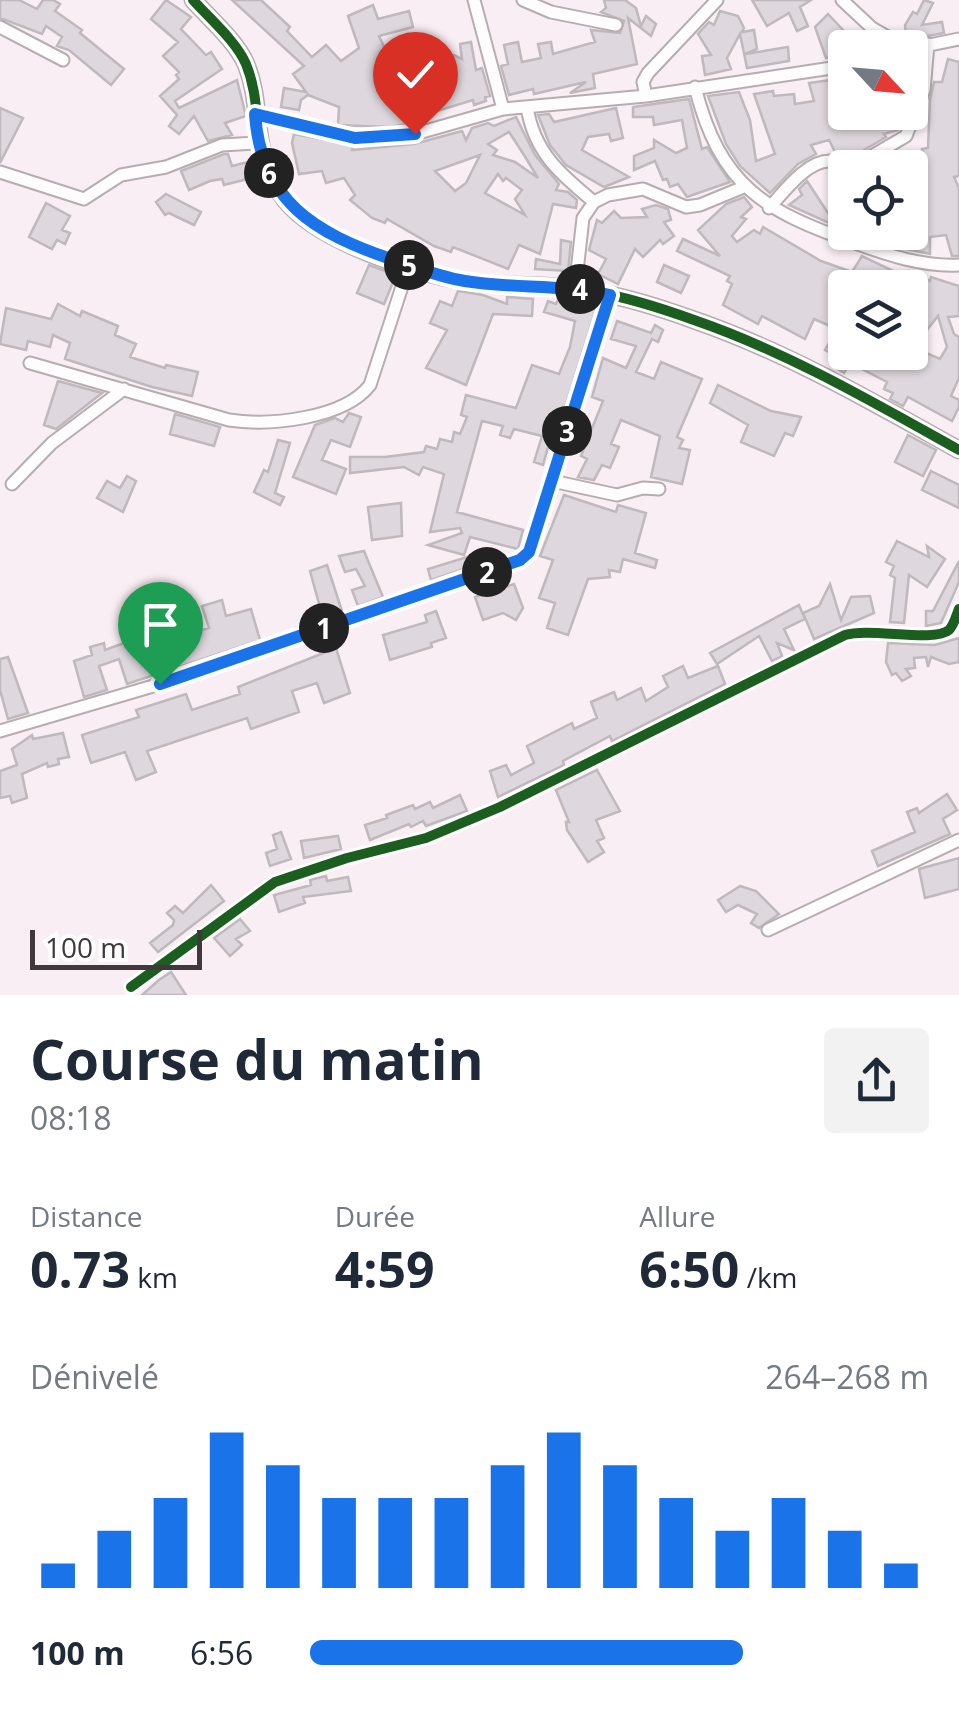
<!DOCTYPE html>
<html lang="fr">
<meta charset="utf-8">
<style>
:root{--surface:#fff;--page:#f2f2f3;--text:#1f2937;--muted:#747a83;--accent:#1a73e8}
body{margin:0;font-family:"Open Sans",sans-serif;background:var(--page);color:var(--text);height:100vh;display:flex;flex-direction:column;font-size:38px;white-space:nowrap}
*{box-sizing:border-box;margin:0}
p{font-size:32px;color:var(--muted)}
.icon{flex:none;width:55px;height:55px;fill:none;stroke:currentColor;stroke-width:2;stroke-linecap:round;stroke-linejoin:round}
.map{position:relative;height:995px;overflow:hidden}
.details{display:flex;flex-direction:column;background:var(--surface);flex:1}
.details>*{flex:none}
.needle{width:65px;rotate:116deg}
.buttons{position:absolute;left:828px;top:30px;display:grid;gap:20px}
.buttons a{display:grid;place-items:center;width:100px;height:100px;border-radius:10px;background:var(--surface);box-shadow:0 2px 8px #0004;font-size:50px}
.scale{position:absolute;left:30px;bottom:25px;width:172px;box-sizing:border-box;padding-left:10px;border:5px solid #40383c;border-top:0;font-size:28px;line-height:35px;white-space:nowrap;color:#40383c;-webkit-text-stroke:8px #fff;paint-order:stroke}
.pin{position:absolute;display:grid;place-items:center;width:85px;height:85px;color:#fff;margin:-102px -42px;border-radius:50% 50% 50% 0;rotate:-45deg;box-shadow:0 0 10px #0007}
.pin .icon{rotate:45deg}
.km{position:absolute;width:50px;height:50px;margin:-25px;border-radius:50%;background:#222;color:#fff;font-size:28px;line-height:50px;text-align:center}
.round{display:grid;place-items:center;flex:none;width:105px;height:105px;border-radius:10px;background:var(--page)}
.headline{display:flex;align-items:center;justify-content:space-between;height:170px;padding:0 30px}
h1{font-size:55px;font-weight:700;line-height:75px}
.stats{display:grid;grid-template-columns:repeat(3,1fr);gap:15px;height:170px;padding:10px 30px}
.stats div{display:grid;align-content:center}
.stats b{font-size:50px;font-weight:700}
.stats small{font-size:28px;font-weight:400}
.stats p{font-size:28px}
.chart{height:280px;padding:20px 30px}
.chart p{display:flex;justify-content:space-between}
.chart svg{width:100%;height:180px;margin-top:10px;stroke:var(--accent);stroke-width:6}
ul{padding:0 30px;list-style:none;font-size:32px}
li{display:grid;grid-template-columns:160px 120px 1fr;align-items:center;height:75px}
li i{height:25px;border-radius:12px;background:var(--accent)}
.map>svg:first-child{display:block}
.building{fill:#ded7dd;stroke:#bfb8bd;stroke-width:2.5;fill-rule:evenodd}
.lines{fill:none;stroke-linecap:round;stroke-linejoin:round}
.street-casing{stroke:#b5adb0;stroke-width:15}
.secondary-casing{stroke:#b5adb0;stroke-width:19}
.street{stroke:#fefcfd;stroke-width:11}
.secondary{stroke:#fefcfd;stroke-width:15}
.cycleway-casing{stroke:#fff;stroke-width:16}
.cycleway{stroke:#1b5e20;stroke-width:10}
.route-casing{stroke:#fff;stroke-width:20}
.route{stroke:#1a73e8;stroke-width:12}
</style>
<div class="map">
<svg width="959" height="995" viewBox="0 0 959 995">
<rect width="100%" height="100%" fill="#f9eef3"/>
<path class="building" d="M 0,0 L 19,0 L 37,9 L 43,0 L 53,0 L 60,4 L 55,11 L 82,30 L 80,33 L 124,69 L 111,85 L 69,50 L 57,46 L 62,37 L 46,26 L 42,34 L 0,18 Z
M 166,0 L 191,17 L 181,29 L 206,55 L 211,52 L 222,69 L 175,101 L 179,108 L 237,80 L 246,116 L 225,123 L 232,135 L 208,141 L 194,116 L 179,134 L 169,126 L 177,115 L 160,96 L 179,79 L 176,75 L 179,72 L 163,56 L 178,42 L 151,19 Z
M 232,0 L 261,0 L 290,27 L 287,31 L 312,57 L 326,45 L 341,61 L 359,48 L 348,16 L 373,5 L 378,19 L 409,11 L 413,27 L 379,36 L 387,53 L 411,66 L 407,53 L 418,50 L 421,60 L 454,55 L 462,59 L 460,44 L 471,42 L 476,70 L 482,68 L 490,96 L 485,97 L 486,101 L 474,105 L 473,100 L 437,111 L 414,123 L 389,127 L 338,125 L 339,107 L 308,95 L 301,100 L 299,110 L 281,107 L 284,88 L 306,92 L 293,74 L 304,66 Z
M 604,0 L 625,0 L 636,8 L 641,26 L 646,16 L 656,24 L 651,36 L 628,18 L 637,64 L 593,74 L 595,88 L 570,93 L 586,82 L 534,94 L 533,89 L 509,95 L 501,66 L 508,64 L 504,45 L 518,42 L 522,62 L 541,58 L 538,44 L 551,42 L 553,54 L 595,42 L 591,30 L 620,33 L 624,21 L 601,12 L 606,8 Z
M 752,0 L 811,0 L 800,7 L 808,26 L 797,31 L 789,13 L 767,26 Z
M 924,0 L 933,3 L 922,25 L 942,22 L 944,33 L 911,39 L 906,36 L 905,25 L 913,12 L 917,14 Z
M 720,11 L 738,16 L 744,28 L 742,32 L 754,30 L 757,49 L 745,54 L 788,47 L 789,61 L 747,68 L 740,34 L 727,58 L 731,69 L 705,75 L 702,56 L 711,55 L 698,34 L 709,22 L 714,25 Z
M 828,14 L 845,32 L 849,48 L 845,48 L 845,54 L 826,58 L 815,27 Z
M 948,59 L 959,62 L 959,176 L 954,177 L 959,188 L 959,256 L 952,256 L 946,235 L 930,237 L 930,254 L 897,247 L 864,232 L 912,232 L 922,209 L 910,209 L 910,177 L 926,172 L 922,149 L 928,148 L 930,100 L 934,82 L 942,82 Z
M 845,78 L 845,112 L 904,112 L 898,130 L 884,134 L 886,137 L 852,157 L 835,152 L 829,140 L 811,145 L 816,154 L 798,164 L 770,193 L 740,166 L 726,144 L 708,96 L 739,92 L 750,120 L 756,161 L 775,154 L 754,94 L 773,91 L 774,96 L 794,94 L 795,104 L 814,101 L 809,83 Z
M 689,99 L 702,149 L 707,147 L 730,182 L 687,197 L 678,184 L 670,187 L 667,179 L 663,180 L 655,161 L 634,170 L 634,156 L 654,148 L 654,140 L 676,153 L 687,148 L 682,120 L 654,125 L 653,117 L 633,117 L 633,107 Z
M 0,108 L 23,118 L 0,163 Z
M 616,108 L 623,138 L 611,141 L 609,134 L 588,137 L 582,150 L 629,177 L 604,187 L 566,165 L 550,145 L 538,115 L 549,114 L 554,122 Z
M 516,117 L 535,155 L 559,184 L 556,190 L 568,192 L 577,200 L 576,208 L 553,204 L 540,254 L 519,245 L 508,269 L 453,247 L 451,252 L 434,246 L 387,219 L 385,223 L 372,218 L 350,200 L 355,195 L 344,178 L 326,183 L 322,171 L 299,174 L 292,143 L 294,134 L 353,145 L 352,150 L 414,144 L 462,131 L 466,140 L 472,128 L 488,123 L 494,126 ZM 509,132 L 524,155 L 538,178 L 515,162 L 493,155 L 497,150 L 488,144 ZM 480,155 L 466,183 L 455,191 L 435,171 ZM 498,174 L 503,181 L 506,178 L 522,190 L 515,199 L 525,215 L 485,193 Z
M 224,154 L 228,154 L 232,166 L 252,161 L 256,177 L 224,185 L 222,179 L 210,181 L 189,190 L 181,171 Z
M 807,181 L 828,213 L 845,195 L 845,209 L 835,219 L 840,221 L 838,227 L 789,205 L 802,195 L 799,189 Z
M 166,194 L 201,212 L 194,225 L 169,213 L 165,215 L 156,202 Z
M 744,197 L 752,207 L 741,217 L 746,219 L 732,236 L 737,242 L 754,230 L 760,234 L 763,227 L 821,261 L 852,272 L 862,256 L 906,277 L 909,271 L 930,281 L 931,277 L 959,286 L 959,316 L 948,317 L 954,334 L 959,337 L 959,378 L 951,396 L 959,400 L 959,407 L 952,421 L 908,397 L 903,406 L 890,399 L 893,393 L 884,389 L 887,382 L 850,363 L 844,373 L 836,368 L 841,359 L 825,350 L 837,329 L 814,319 L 805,339 L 762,316 L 758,324 L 723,305 L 732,284 L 727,281 L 730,276 L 677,251 L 683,239 L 720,256 L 698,230 L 726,204 ZM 845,288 L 910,288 L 910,305 L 919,310 L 910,325 L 910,335 L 919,340 L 938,316 L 947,347 L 940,359 L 912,347 L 910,352 L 845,352 Z
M 46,203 L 70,216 L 62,230 L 70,233 L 65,244 L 57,240 L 52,249 L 29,237 Z
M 656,205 L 668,209 L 671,220 L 664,222 L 674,236 L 663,244 L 660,240 L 643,257 L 635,249 L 618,284 L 598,274 L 606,259 L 589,250 L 597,220 L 602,223 L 614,211 L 621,218 L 647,217 L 642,209 Z
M 561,240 L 571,242 L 568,271 L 535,269 L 536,259 L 560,264 Z
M 369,265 L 396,275 L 384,304 L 357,293 Z
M 664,265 L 689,276 L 681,293 L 657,282 Z
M 458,291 L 483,295 L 507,304 L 507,297 L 533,299 L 532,316 L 493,314 L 466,385 L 426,368 L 447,330 L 430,323 L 440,301 L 452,306 Z
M 559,298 L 597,306 L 552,449 L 548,447 L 543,465 L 534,462 L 542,436 L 514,429 L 510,438 L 500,435 L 503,426 L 482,421 L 457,512 L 523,530 L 518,549 L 470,537 L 464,555 L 428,545 L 462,533 L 460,528 L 430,532 L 444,474 L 423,467 L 419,475 L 404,467 L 350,473 L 350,457 L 385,457 L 424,452 L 426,446 L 437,449 L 440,439 L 452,442 L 454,432 L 460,434 L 467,417 L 461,415 L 466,395 L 516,408 L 532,365 L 559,374 L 570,347 L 575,321 L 544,312 L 548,301 L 556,304 Z
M 58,304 L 80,316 L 82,311 L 118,326 L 115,335 L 136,344 L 130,357 L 165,368 L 166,365 L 198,372 L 192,396 L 152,387 L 65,359 L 70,343 L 53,335 L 50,347 L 28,341 L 26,350 L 0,344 L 6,308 L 51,319 Z
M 617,321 L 651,333 L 655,325 L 663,330 L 658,342 L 652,339 L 636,372 L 654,379 L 661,362 L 702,379 L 677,437 L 683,440 L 679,448 L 690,450 L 682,484 L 651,477 L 660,436 L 621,420 L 611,444 L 619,447 L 610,468 L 602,465 L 594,480 L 578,477 L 587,459 L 581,456 L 603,401 L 592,397 L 603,358 L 626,368 L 636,346 L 611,339 Z
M 58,381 L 102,393 L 56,429 L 44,425 Z
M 718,385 L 771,411 L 801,417 L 793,436 L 785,433 L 774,456 L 741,442 L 748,425 L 710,403 Z
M 349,413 L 361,417 L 350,447 L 331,440 L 322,460 L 346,469 L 336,494 L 293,477 L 315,425 L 335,418 L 343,422 Z
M 175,414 L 220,427 L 214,446 L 170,434 Z
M 908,435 L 936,450 L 923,476 L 895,462 Z
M 278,440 L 290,443 L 275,493 L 284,497 L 280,505 L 254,492 L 264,470 L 268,472 Z
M 931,471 L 959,485 L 959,508 L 922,490 Z
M 127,476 L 136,481 L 123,512 L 97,498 L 107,481 L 120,488 Z
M 564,495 L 616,512 L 618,505 L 646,513 L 635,553 L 657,560 L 655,568 L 623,559 L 620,572 L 609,570 L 610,577 L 588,579 L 568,635 L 547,628 L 555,603 L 539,598 L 553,560 L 540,556 Z
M 401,503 L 402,536 L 372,540 L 368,507 Z
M 897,541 L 929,557 L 927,546 L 945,559 L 927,587 L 909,575 L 904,623 L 890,622 L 895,578 L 890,575 L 894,566 L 886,562 Z
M 364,551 L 383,597 L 358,606 L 352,590 L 365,586 L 356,569 L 345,572 L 339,556 Z
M 467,557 L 470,567 L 431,580 L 428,569 Z
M 959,561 L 959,582 L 941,623 L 926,626 L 926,611 L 933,611 Z
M 327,565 L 342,611 L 323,618 L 310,571 Z
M 514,584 L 523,608 L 516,620 L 503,613 L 483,620 L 475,597 Z
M 830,584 L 841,620 L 851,597 L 870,596 L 874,613 L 814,639 L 803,613 L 819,606 Z
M 222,600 L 226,616 L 251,609 L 260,640 L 127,684 L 119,659 L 99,666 L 107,690 L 84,697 L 74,661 L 92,655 L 90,647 L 104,643 L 105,650 L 181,622 L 184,635 L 209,628 L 202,606 Z
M 799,605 L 805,619 L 784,629 L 794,650 L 777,643 L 782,656 L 772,661 L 759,636 L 717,664 L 710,653 Z
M 436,611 L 446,638 L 431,643 L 432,647 L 390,660 L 383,635 L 427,622 L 425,615 Z
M 959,638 L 959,662 L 949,664 L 931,657 L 928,667 L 926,657 L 914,658 L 915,668 L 906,669 L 911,676 L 902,681 L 896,673 L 892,675 L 886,662 L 888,643 L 935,645 Z
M 336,648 L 350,693 L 324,703 L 317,683 L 292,691 L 299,712 L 251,729 L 247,718 L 147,751 L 156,772 L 136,780 L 125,752 L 91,763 L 82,735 L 139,717 L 136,710 L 186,694 L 192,710 L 240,694 L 238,687 Z
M 8,657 L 28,713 L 8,719 L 0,690 L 0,659 Z
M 683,666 L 688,678 L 718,666 L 725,684 L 612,741 L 610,736 L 563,761 L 564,765 L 498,797 L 490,771 L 506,765 L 511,775 L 534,763 L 527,746 L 572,723 L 574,729 L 597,718 L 591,702 L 614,692 L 617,700 L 641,688 L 646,701 L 668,687 L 663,676 Z
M 63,733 L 69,757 L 58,759 L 59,764 L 48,767 L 47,763 L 22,774 L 27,798 L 12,803 L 10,796 L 0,798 L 0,771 L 17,765 L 12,749 L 32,735 L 33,739 Z
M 597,770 L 620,811 L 596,820 L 604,838 L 597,841 L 604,852 L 588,862 L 567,830 L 566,822 L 569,822 L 556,790 Z
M 947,794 L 957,810 L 943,819 L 950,834 L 878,866 L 872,851 L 915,832 L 907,812 L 917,808 L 919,813 Z
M 460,795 L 467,811 L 426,826 L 423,821 L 411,827 L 409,824 L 370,840 L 365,825 L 387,818 L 386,815 L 413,805 L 415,809 L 430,802 L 433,808 Z
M 281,832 L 291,859 L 270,866 L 266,853 L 277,849 L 273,835 Z
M 338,836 L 341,849 L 304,858 L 301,841 Z
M 959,858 L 959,889 L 925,898 L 919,869 Z
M 326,876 L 327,881 L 348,877 L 351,891 L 303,897 L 305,903 L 279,912 L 274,895 L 311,885 L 310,880 Z
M 211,885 L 224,901 L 158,952 L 150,943 L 173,925 L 174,920 L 167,913 L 175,906 L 183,913 Z
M 740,886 L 756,891 L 779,914 L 759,928 L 751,923 L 757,914 L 738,905 L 726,912 L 718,900 Z
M 240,919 L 250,931 L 236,939 L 242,945 L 230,956 L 214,938 Z
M 171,972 L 186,995 L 142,995 L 159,980 Z"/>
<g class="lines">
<defs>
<path id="street" d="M 474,0 L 503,109
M 523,0 L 551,12 L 616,25
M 842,0 L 872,28 L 907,48
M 0,27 L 63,60
M 910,49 L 959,39
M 695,87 C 720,186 764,211 855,243 C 888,255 923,267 959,265
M 646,96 L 643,82 L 648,73 L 717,0
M 527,107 C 534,152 560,174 594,202
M 255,114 L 326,133 L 383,138 L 415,134 L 503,109 L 646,96 L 845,66
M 0,172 L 84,199 L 121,175 L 166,167 L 222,145 L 257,143
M 769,208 C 783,193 807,160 830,161 C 840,162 845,167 855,166 L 906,136 L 924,90 L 928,44
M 575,289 L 583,218 L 594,202 L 608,195 L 643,189 L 686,207 L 700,205 L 746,186
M 30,363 L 229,420 C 269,426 344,419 370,385 L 409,265
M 552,481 L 617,495 L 643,488 L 659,489
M 12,484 L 52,443 L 124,389
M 0,731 L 160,684 L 519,560 L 529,552 L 610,295
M 768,930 L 959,840
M 131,987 L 275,882 L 347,858 L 426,838 L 500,807 L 845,635 C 869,627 934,643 949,630 C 954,625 956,616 959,609"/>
<path id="secondary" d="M 193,0 C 210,19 236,41 246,64 C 265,111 248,154 286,201 C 319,241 412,272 463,281 C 505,288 549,283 591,291 C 626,297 661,308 694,320 C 787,352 873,402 959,450"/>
</defs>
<use href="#street" class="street-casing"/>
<use href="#secondary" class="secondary-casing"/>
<use href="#street" class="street"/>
<use href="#secondary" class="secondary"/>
<defs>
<path id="cycleway" d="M 193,0 C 210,19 236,41 246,64 C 265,111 248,154 286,201 C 319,241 412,272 463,281 C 505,288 549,283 591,291 C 626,297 661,308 694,320 C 787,352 873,402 959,450
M 131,987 L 275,882 L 347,858 L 426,838 L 500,807 L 845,635 C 869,627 934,643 949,630 C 954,625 956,616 959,609"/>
</defs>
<use href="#cycleway" class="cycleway-casing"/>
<use href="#cycleway" class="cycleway"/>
</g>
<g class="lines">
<defs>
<path id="route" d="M 160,684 L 520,560 L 529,552 L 610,295 C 562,284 513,289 465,281 C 439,277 415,267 391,259 C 315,233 261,202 255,114 L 355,138 L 415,134"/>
</defs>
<use href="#route" class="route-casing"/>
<use href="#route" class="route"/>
</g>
</svg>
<div class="buttons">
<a><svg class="needle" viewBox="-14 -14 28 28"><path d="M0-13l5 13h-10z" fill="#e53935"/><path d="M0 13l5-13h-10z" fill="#747a83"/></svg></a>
<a><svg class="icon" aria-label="locate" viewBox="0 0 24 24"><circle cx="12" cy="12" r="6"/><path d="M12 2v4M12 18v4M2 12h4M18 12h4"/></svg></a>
<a><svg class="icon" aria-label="layers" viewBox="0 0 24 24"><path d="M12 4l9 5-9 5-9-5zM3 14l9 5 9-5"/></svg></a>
</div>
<div class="scale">100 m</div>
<div class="pin" style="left:160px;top:684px;background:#1e9e55"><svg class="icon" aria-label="arrive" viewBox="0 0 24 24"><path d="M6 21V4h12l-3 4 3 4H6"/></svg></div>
<div class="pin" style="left:415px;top:134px;background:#d93025"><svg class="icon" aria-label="check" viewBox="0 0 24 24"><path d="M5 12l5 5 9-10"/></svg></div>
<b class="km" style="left:324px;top:628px">1</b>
<b class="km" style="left:487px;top:572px">2</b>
<b class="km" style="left:567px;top:431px">3</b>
<b class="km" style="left:580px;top:289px">4</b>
<b class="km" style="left:409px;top:265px">5</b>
<b class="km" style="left:269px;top:173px">6</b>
</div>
<section class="details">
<div class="headline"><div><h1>Course du matin</h1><p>08:18</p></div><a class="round"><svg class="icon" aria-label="share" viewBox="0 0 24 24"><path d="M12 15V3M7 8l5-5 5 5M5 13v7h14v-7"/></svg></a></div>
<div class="stats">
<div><p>Distance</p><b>0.73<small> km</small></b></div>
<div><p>Durée</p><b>4:59</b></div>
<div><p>Allure</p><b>6:50<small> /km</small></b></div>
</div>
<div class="chart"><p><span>Dénivelé</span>264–268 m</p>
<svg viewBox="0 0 160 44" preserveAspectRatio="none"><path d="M5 44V38M15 44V30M25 44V22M35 44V6M45 44V14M55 44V22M65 44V22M75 44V22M85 44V14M95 44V6M105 44V14M115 44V22M125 44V30M135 44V22M145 44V30M155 44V38"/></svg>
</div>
<ul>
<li><b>100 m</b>6:56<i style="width:70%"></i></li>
</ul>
</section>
